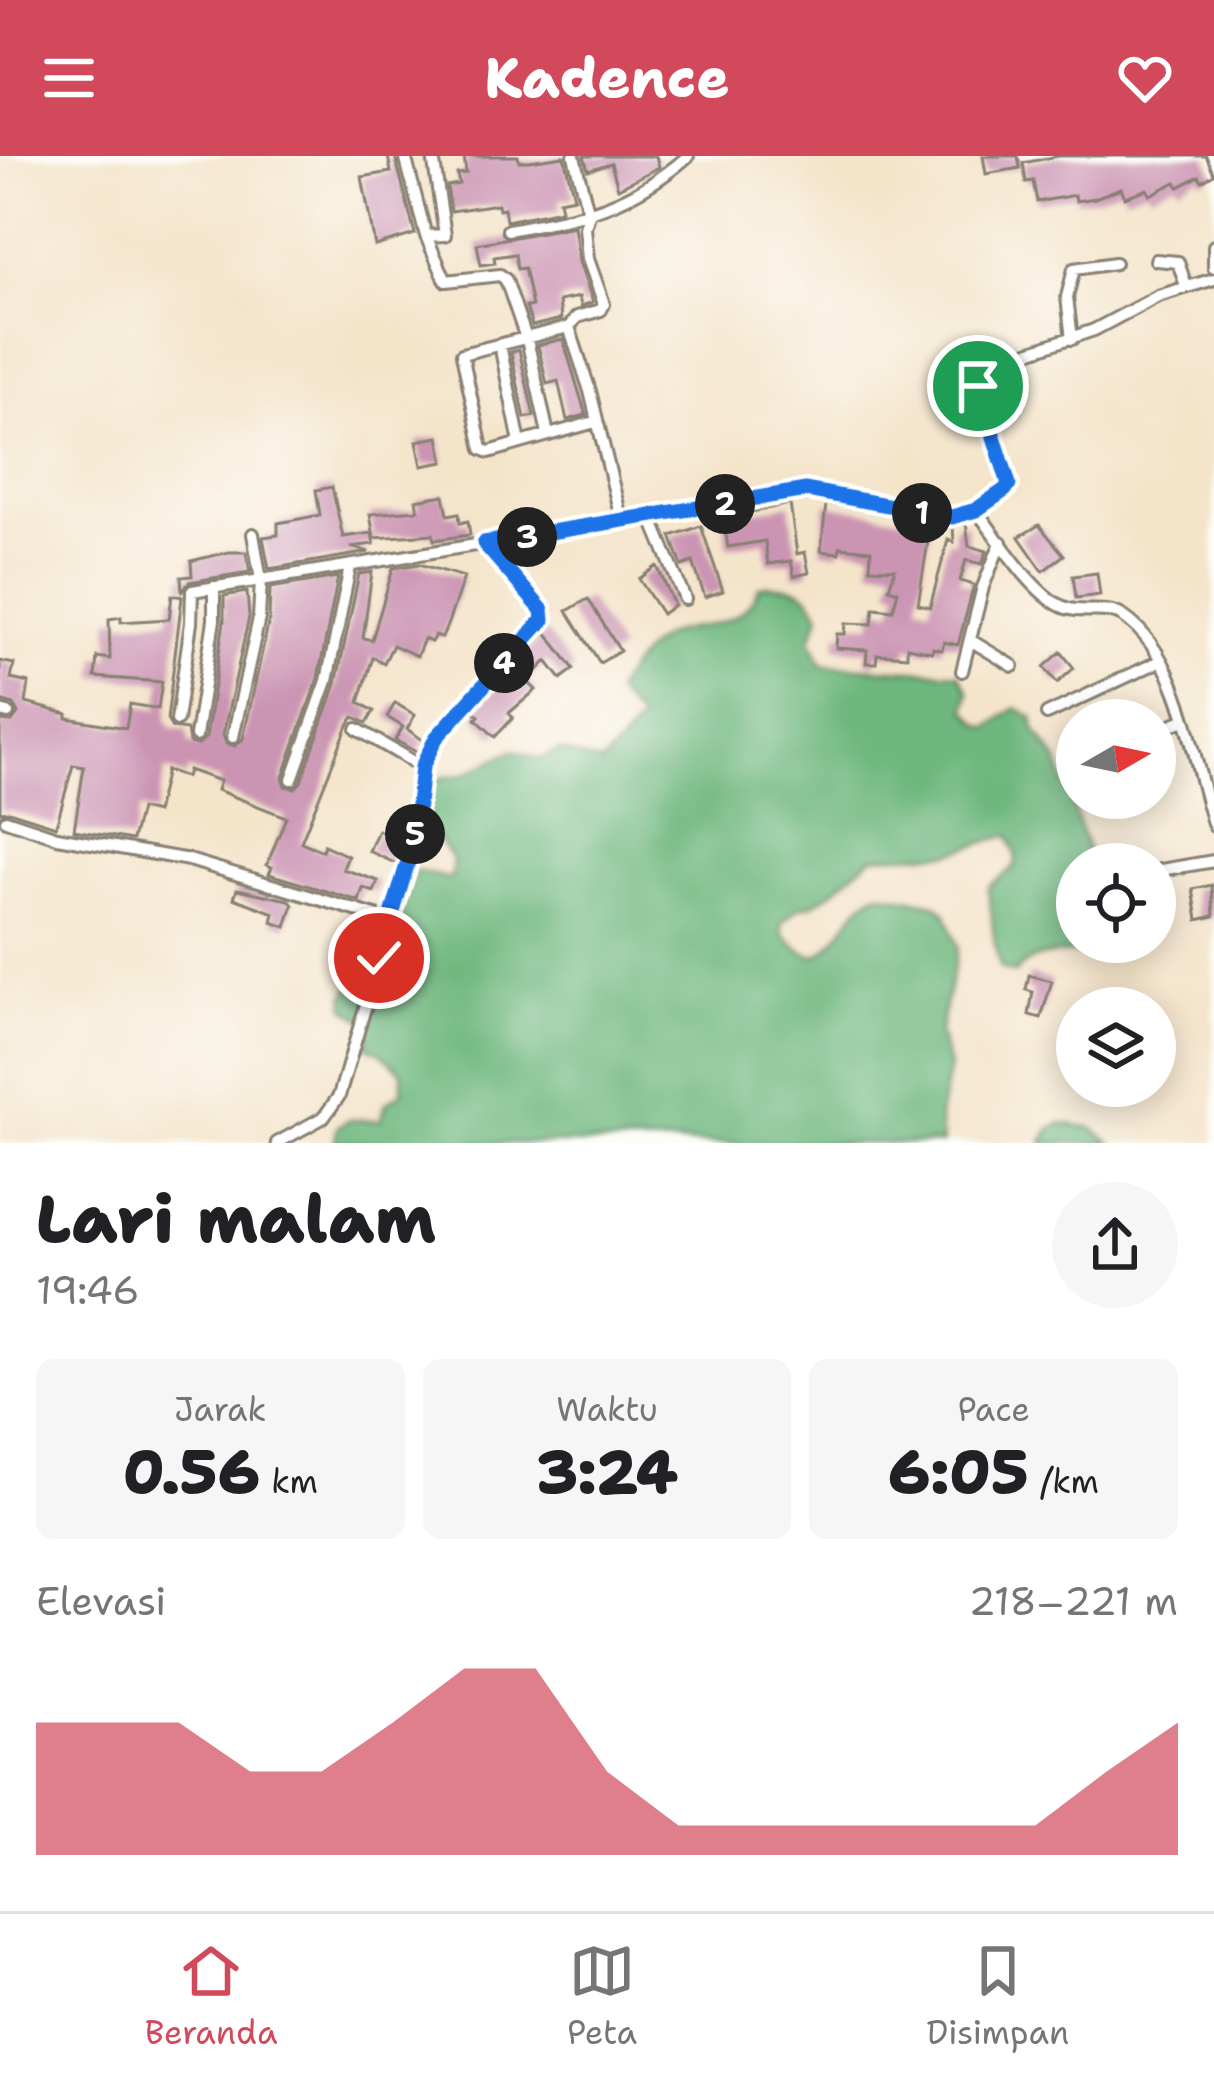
<!DOCTYPE html>
<html lang="id">
<meta charset="utf-8">
<style>
:root{--surface:#fff;--page:#f6f6f6;--text:#202124;--muted:#757577;--line:#e0e0e0;--accent:#d1495b}
body{margin:0;font-family:"Shantell Sans",sans-serif;background:var(--page);color:var(--text);height:100vh;display:flex;flex-direction:column;font-size:45px;white-space:nowrap}
*{box-sizing:border-box;margin:0}
p{font-size:39px;color:var(--muted)}
.icon{flex:none;width:66px;height:66px;fill:none;stroke:currentColor;stroke-width:2;stroke-linecap:round;stroke-linejoin:round}
.map{position:relative;height:987px;overflow:hidden}
.panel{display:flex;flex-direction:column;background:var(--surface);flex:1}
.panel>*{flex:none}
.needle{width:78px;rotate:81deg}
.controls{position:absolute;left:1056px;top:543px;display:grid;gap:24px}
.controls a{display:grid;place-items:center;width:120px;height:120px;border-radius:50%;background:var(--surface);box-shadow:0 6px 30px #0003;font-size:60px}
.pin{position:absolute;display:grid;place-items:center;width:102px;height:102px;color:#fff;margin:-51px;border:6px solid #fff;border-radius:50%;box-shadow:0 3px 12px #0007}
.km{position:absolute;width:60px;height:60px;margin:-30px;border-radius:50%;background:#222;color:#fff;font-size:33px;line-height:60px;text-align:center}
.round{display:grid;place-items:center;flex:none;width:126px;height:126px;border-radius:63px;background:var(--page)}
.headline{display:flex;align-items:center;justify-content:space-between;height:204px;padding:0 36px}
h1{font-size:66px;font-weight:800;line-height:90px}
.figures{display:grid;grid-template-columns:repeat(3,1fr);gap:18px;height:204px;padding:12px 36px}
.figures div{display:grid;align-content:center;border-radius:18px;background:var(--page);text-align:center}
.figures b{font-size:60px;font-weight:800}
.figures small{font-size:33px;font-weight:400}
.figures p{font-size:33px}
.chart{height:336px;padding:24px 36px}
.chart p{display:flex;justify-content:space-between}
.chart svg{width:100%;height:216px;margin-top:12px;fill:var(--accent);opacity:.7}
header{display:flex;justify-content:space-between;align-items:center;height:156px;padding:0 36px;background:var(--accent);color:#fff;font-size:54px;font-weight:800}
.menu{display:flex;justify-content:space-around;align-items:center;height:168px;border-top:3px solid var(--line);background:var(--surface);font-size:33px;color:var(--muted)}
.menu a{display:grid;justify-items:center;gap:6px}
.menu .selected{color:var(--accent)}
.map>svg:first-child{display:block}
.forest{fill:#6eb77e;stroke:#456a4d;stroke-width:3}
.building{fill:#cb94b3}
.lines{fill:none;stroke-linecap:round;stroke-linejoin:round}
.street-casing{stroke:#888073;stroke-width:16}
.street{stroke:#fff;stroke-width:10}
.route-casing{stroke:#fff;stroke-width:24}
.route{stroke:#1a73e8;stroke-width:15}
</style>
<header><svg class="icon" aria-label="menu" viewBox="0 0 24 24"><path d="M4 6h16M4 12h16M4 18h16"/></svg>Kadence<svg class="icon" aria-label="heart" viewBox="0 0 24 24"><path d="M12 20l-8-8c-3-5 5-10 8-4 3-6 11-1 8 4z"/></svg></header>
<div class="map">
<svg width="1214" height="987" viewBox="0 0 1214 987">
<rect width="100%" height="100%" fill="#fdfcf7"/>
<filter id="ink" filterUnits="userSpaceOnUse"><feTurbulence type="fractalNoise" baseFrequency=".00833" numOctaves="2"/><feDisplacementMap in="SourceGraphic" scale="24" xChannelSelector="R" yChannelSelector="G"/><feConvolveMatrix kernelMatrix="1 2 1 2 8 2 1 2 1" color-interpolation-filters="sRGB"/></filter>
<filter id="wash" filterUnits="userSpaceOnUse"><feTurbulence type="fractalNoise" baseFrequency=".004" numOctaves="4" result="noise"/><feDisplacementMap in="SourceGraphic" scale="48" xChannelSelector="R" yChannelSelector="G"/><feGaussianBlur stdDeviation="2.7" result="paint"/><feColorMatrix in="noise" values="0 0 0 0 0 0 0 0 0 0 0 0 0 0 0 0 0 1.4 0 .05"/><feComposite in="paint" operator="in"/></filter>
<g filter="url(#wash)">
<rect width="100%" height="100%" fill="#f4e4ca"/>
<path class="forest" d="M 765,429 C 796,432 806,428 820,459 L 811,483 L 822,509 L 959,517 L 969,536 L 966,553 L 978,567 L 988,572 L 1016,552 L 1033,561 L 1035,574 L 1057,604 L 1092,708 L 1077,708 L 1077,786 L 1100,786 L 1098,792 C 1070,802 1036,791 1015,817 L 1001,813 C 992,790 994,762 988,736 L 989,730 L 1015,711 L 1016,699 L 1009,679 L 950,697 L 873,700 L 834,734 L 812,749 L 800,751 L 782,767 L 783,779 L 803,796 L 815,800 C 844,787 847,749 880,737 L 935,748 L 945,756 L 958,791 L 939,878 L 949,911 L 939,960 L 942,987 L 335,987 L 337,971 L 348,964 L 381,964 L 386,947 L 402,936 L 402,916 L 379,895 L 368,891 L 369,867 L 346,852 L 345,840 L 358,818 L 396,825 L 408,822 L 413,805 C 390,772 404,750 416,715 L 451,723 L 453,704 C 432,677 417,653 439,622 L 463,619 L 513,594 L 540,603 L 559,594 L 602,608 L 640,565 L 615,537 C 623,518 652,483 672,477 C 707,466 742,473 759,431 Z
M 1062,967 L 1092,972 L 1111,987 L 1042,987 L 1051,972 Z"/>
<g id="blocks">
<path class="building" d="M 388,0 L 395,0 L 415,78 L 375,90 L 362,21 L 391,16 Z
M 464,0 L 518,0 L 519,5 L 529,5 L 564,0 L 574,41 L 559,44 L 561,54 L 506,65 L 504,52 L 499,53 L 498,48 L 451,55 L 447,30 L 459,28 L 457,18 L 466,17 Z
M 584,0 L 656,0 L 659,11 L 618,32 L 611,7 L 588,14 Z
M 983,0 L 1018,0 L 1020,12 L 986,18 Z
M 1059,0 L 1206,0 L 1214,18 L 1202,25 L 1199,20 L 1179,31 L 1176,26 L 1150,39 L 1147,33 L 1125,41 L 1121,32 L 1095,42 L 1076,45 L 1075,39 L 1037,46 L 1033,25 L 1026,26 L 1023,7 Z
M 574,70 L 579,106 L 593,146 L 581,150 L 579,141 L 559,145 L 561,163 L 532,170 L 526,151 L 532,150 L 524,112 L 517,113 L 515,98 L 494,101 L 495,107 L 481,109 L 477,88 Z
M 563,183 L 586,259 L 567,264 L 558,225 L 547,228 L 538,189 Z
M 519,194 L 534,260 L 525,262 L 511,196 Z
M 439,281 L 444,306 L 422,310 L 417,285 Z
M 332,331 L 343,381 L 372,377 L 374,388 L 351,391 L 369,396 L 269,413 L 263,381 L 278,379 L 278,367 L 320,359 L 316,334 Z
M 444,339 L 448,359 L 459,357 L 460,367 L 468,365 L 470,379 L 434,384 L 433,378 L 374,382 L 370,358 L 418,354 L 416,344 Z
M 790,348 L 797,398 L 805,396 L 809,417 L 794,420 L 791,405 L 768,408 L 765,385 L 728,391 L 723,362 Z
M 826,348 L 931,367 L 918,448 L 930,451 L 948,384 L 954,386 L 953,371 L 966,367 L 969,390 L 987,395 L 982,408 L 966,404 L 960,425 L 974,429 L 958,489 L 944,486 L 942,494 L 933,492 L 932,496 L 907,491 L 907,500 L 877,498 L 876,507 L 866,507 L 867,494 L 836,492 L 837,478 L 845,478 L 846,467 L 872,468 L 874,452 L 893,454 L 898,435 L 889,432 L 895,413 L 870,412 L 871,394 L 840,391 L 839,397 L 821,395 Z
M 1039,369 L 1064,399 L 1043,415 L 1019,381 Z
M 701,370 L 723,435 L 705,441 L 693,406 L 682,410 L 671,380 Z
M 229,396 L 246,396 L 250,416 L 189,426 L 182,435 L 181,421 L 192,420 L 191,405 Z
M 419,408 L 464,421 L 448,467 L 442,482 L 435,479 L 431,486 L 424,483 L 417,500 L 393,489 L 384,507 L 373,501 L 359,546 L 374,555 L 367,567 L 354,561 L 348,569 L 301,686 L 322,695 L 324,689 L 348,700 L 343,713 L 378,725 L 374,736 L 363,732 L 359,745 L 269,718 L 272,711 L 267,709 L 286,661 L 217,634 L 220,625 L 188,614 L 186,621 L 166,614 L 156,657 L 140,653 L 132,684 L 74,674 L 84,611 L 73,609 L 56,670 L 9,655 L 0,656 L 0,565 L 12,566 L 18,558 L 14,549 L 0,545 L 0,505 L 14,508 L 11,523 L 29,527 L 26,547 L 67,558 L 67,562 L 126,572 L 130,548 L 158,553 L 162,526 L 95,521 L 97,501 L 110,503 L 109,463 L 121,461 L 121,466 L 169,463 L 172,439 L 182,441 L 167,564 L 172,572 L 187,574 L 189,587 L 198,589 L 206,581 L 224,465 L 224,440 L 247,436 L 249,461 L 223,579 L 226,587 L 235,590 L 243,583 L 269,464 L 270,432 L 338,421 L 318,522 L 283,621 L 285,630 L 295,632 L 301,626 L 336,528 L 359,418 L 372,416 L 363,482 L 372,484 L 393,412 Z
M 657,410 L 674,449 L 662,458 L 639,423 Z
M 1097,417 L 1100,439 L 1076,442 L 1073,420 Z
M 588,443 L 620,495 L 600,507 L 567,455 Z
M 546,476 L 574,513 L 561,523 L 547,505 L 527,525 L 536,534 L 509,557 L 513,562 L 495,581 L 476,563 L 479,560 L 474,555 Z
M 1061,496 L 1074,512 L 1057,527 L 1044,511 Z
M 395,547 L 415,559 L 407,573 L 424,585 L 418,597 L 395,584 L 403,571 L 387,561 Z
M 378,674 L 404,686 L 397,708 L 369,695 Z
M 1212,729 L 1214,760 L 1198,764 L 1193,733 Z
M 237,733 L 289,744 L 293,749 L 286,771 L 272,766 L 274,757 L 234,742 Z
M 1029,819 L 1052,825 L 1041,862 L 1029,859 L 1033,836 L 1026,834 Z"/>
</g>
</g>
<g filter="url(#ink)">
<use href="#blocks" fill-opacity="0" stroke="#888073" stroke-width="3"/>
<g class="lines">
<defs>
<path id="street" d="M 405,0 L 426,80 L 445,79 L 433,0
M 574,0 L 589,59 L 585,72 L 588,103 L 604,148 L 601,154 L 577,161 L 569,171 L 590,235 L 622,366
M 508,74 C 583,60 629,52 688,0
M 426,80 L 446,125 L 500,119 L 506,124 L 528,188 L 548,278
M 1214,90 L 1214,111
M 1156,104 L 1178,106 L 1186,130
M 569,171 L 462,198 L 482,293 L 489,296 L 595,266
M 1072,183 L 1067,141 L 1074,113 L 1115,107
M 500,189 L 520,287
M 976,354 C 998,382 1030,435 1061,450 C 1081,460 1105,448 1124,461 C 1183,501 1193,608 1214,670
M 651,361 L 685,443
M 253,378 L 261,424 L 806,335 L 952,361 L 976,354 L 1005,334 L 1009,328 C 1005,294 967,239 984,211 L 1094,174 L 1158,140 L 1214,123
M 970,484 L 1013,510
M 962,515 L 983,431 L 1001,386
M 0,555 L 8,557
M 1047,558 L 1160,505
M 177,564 L 191,467 L 192,435 L 261,424 L 259,462 L 233,581
M 357,573 L 422,611
M 1155,575 L 1184,564
M 196,580 L 214,464 L 214,431
M 292,623 L 327,525 L 350,411
M 6,664 L 57,681 L 189,704 L 392,765
M 1155,715 L 1214,705
M 277,987 L 324,961 L 339,940 L 414,686 L 422,611 L 436,582 L 543,464 L 541,455 L 484,387"/>
</defs>
<use href="#street" class="street-casing"/>
<use href="#street" class="street"/>
</g>
</g>
<g class="lines" filter="url(#ink)">
<defs>
<path id="route" d="M 379,802 L 414,686 L 422,611 L 436,582 L 543,464 L 542,454 L 484,387 L 806,334 L 952,361 L 976,354 L 1005,334 L 1009,328 L 978,230"/>
</defs>
<use href="#route" class="route-casing"/>
<use href="#route" class="route"/>
</g>
</svg>
<div class="controls">
<a><svg class="needle" viewBox="-14 -14 28 28"><path d="M0-13l5 13h-10z" fill="#e53935"/><path d="M0 13l5-13h-10z" fill="#757577"/></svg></a>
<a><svg class="icon" aria-label="locate" viewBox="0 0 24 24"><circle cx="12" cy="12" r="6"/><path d="M12 2v4M12 18v4M2 12h4M18 12h4"/></svg></a>
<a><svg class="icon" aria-label="layers" viewBox="0 0 24 24"><path d="M12 4l9 5-9 5-9-5zM3 14l9 5 9-5"/></svg></a>
</div>
<div class="pin" style="left:978px;top:230px;background:#1e9e55"><svg class="icon" aria-label="arrive" viewBox="0 0 24 24"><path d="M6 21V4h12l-3 4 3 4H6"/></svg></div>
<div class="pin" style="left:379px;top:802px;background:#d93025"><svg class="icon" aria-label="check" viewBox="0 0 24 24"><path d="M5 12l5 5 9-10"/></svg></div>
<b class="km" style="left:922px;top:357px">1</b>
<b class="km" style="left:725px;top:348px">2</b>
<b class="km" style="left:527px;top:381px">3</b>
<b class="km" style="left:504px;top:507px">4</b>
<b class="km" style="left:415px;top:678px">5</b>
</div>
<section class="panel">
<div class="headline"><div><h1>Lari malam</h1><p>19:46</p></div><a class="round"><svg class="icon" aria-label="share" viewBox="0 0 24 24"><path d="M12 15V3M7 8l5-5 5 5M5 13v7h14v-7"/></svg></a></div>
<div class="figures">
<div><p>Jarak</p><b>0.56<small> km</small></b></div>
<div><p>Waktu</p><b>3:24</b></div>
<div><p>Pace</p><b>6:05<small> /km</small></b></div>
</div>
<div class="chart"><p><span>Elevasi</span>218–221 m</p>
<svg viewBox="0 0 160 44" preserveAspectRatio="none"><path d="M0 44V17L10 17L20 17L30 27L40 27L50 17L60 6L70 6L80 27L90 38L100 38L110 38L120 38L130 38L140 38L150 27L160 17V44z"/></svg>
</div>
</section>
<nav class="menu">
<a class="selected"><svg class="icon" aria-label="home" viewBox="0 0 24 24"><path d="M3 11l9-7 9 7M6 9v11h12V9"/></svg>Beranda</a>
<a><svg class="icon" aria-label="map" viewBox="0 0 24 24"><path d="M3 6l6-2 6 2 6-2v14l-6 2-6-2-6 2zM9 4v14M15 6v14"/></svg>Peta</a>
<a><svg class="icon" aria-label="saved" viewBox="0 0 24 24"><path d="M7 4h10v16l-5-4-5 4z"/></svg>Disimpan</a>
</nav>
